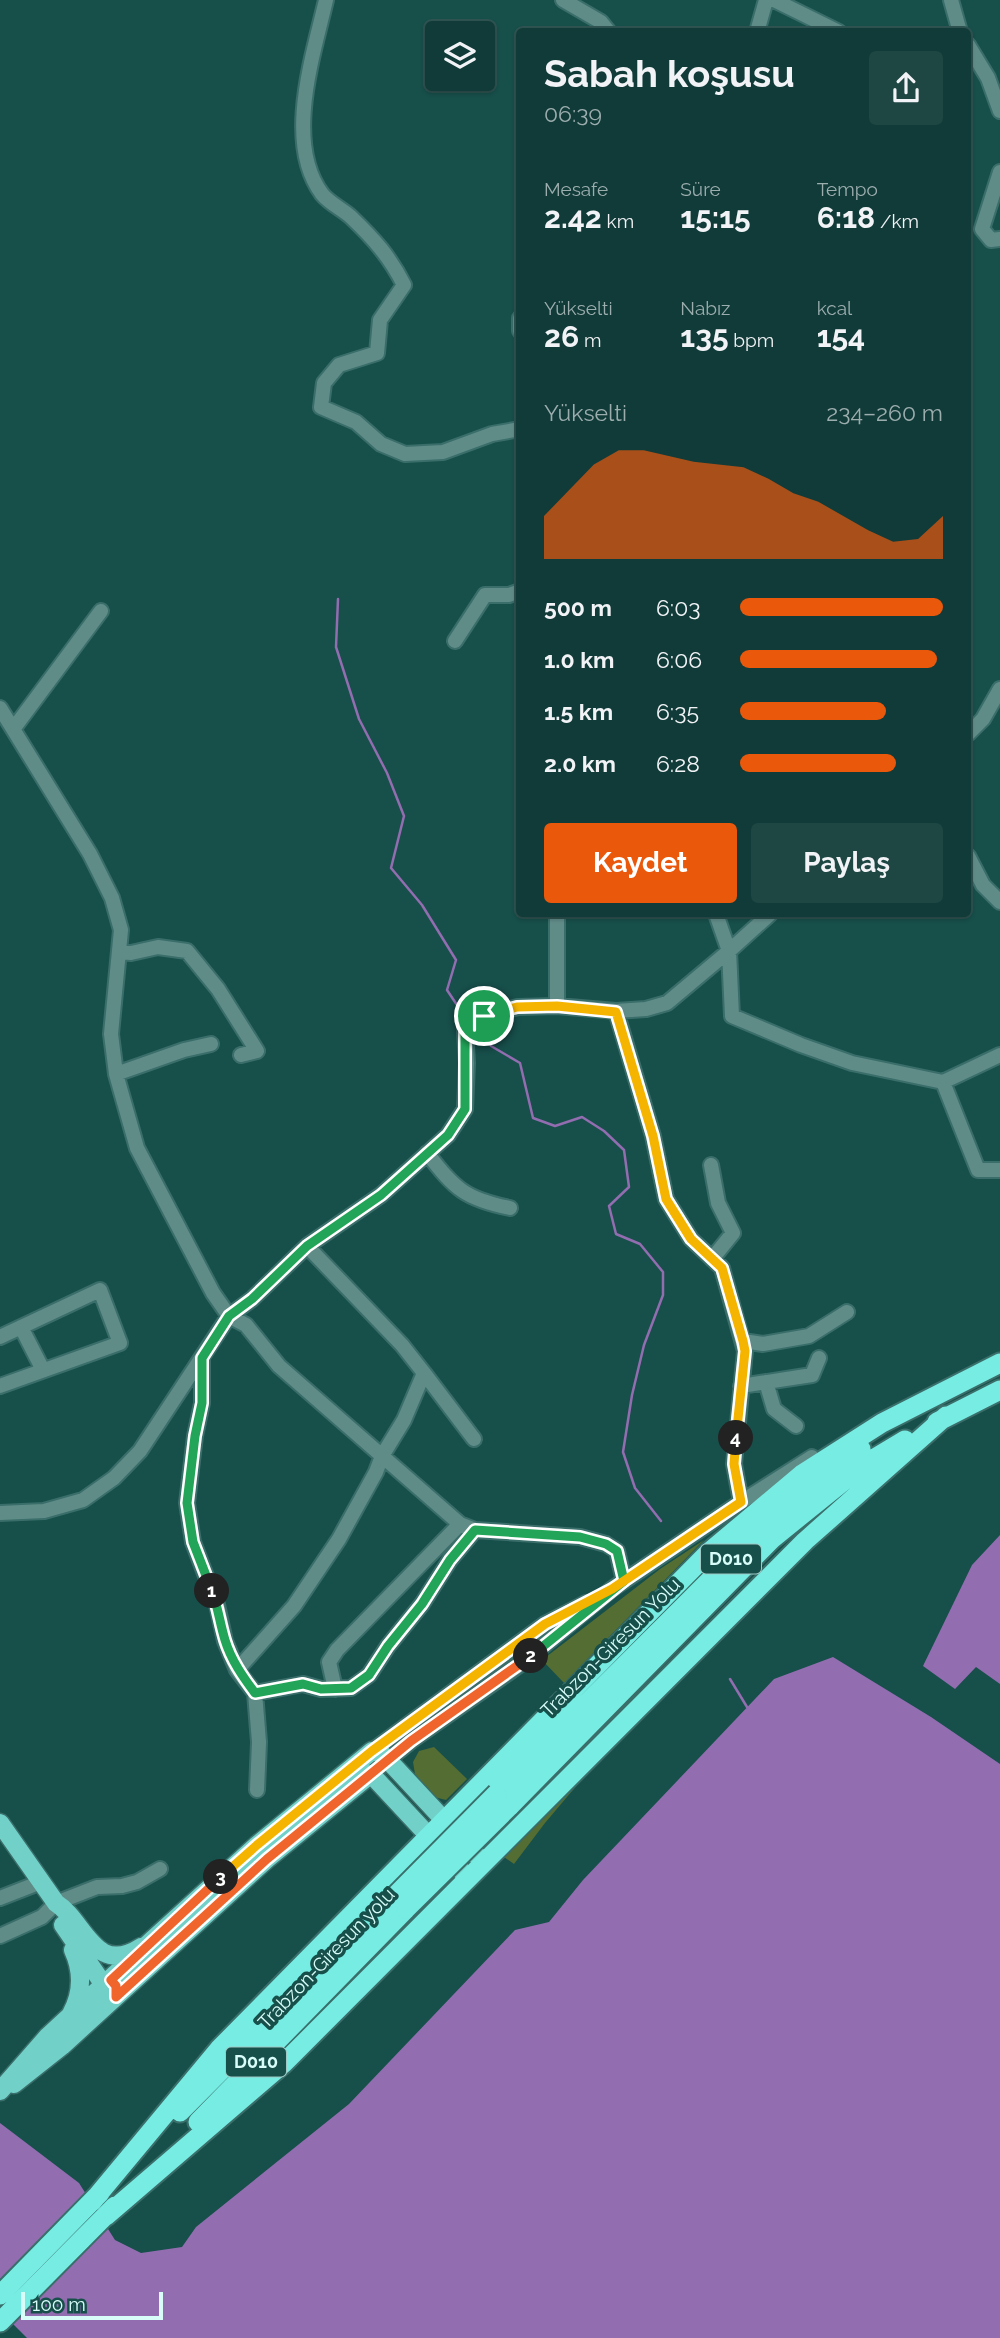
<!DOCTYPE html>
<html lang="tr">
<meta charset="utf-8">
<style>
:root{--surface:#113b38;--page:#1e4643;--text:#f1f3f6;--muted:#9cadae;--line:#305553;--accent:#ea580c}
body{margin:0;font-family:Raleway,sans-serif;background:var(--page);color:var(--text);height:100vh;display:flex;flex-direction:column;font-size:26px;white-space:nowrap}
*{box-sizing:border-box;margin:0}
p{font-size:23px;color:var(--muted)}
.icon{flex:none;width:38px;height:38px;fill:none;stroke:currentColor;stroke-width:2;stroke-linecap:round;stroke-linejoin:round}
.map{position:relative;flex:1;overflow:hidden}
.sheet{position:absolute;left:516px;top:28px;width:455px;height:889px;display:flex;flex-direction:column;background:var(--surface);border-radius:7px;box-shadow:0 2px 5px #0004,0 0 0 2px var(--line)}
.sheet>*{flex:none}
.buttons{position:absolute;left:425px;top:21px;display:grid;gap:14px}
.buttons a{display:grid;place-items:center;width:70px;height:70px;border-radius:7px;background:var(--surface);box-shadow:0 2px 5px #0004,0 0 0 2px var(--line);font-size:35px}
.scale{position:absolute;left:21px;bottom:18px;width:142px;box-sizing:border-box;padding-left:7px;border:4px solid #d8fdf9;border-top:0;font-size:19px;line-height:24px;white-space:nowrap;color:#d8fdf9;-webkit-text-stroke:5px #174f4b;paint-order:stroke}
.pin{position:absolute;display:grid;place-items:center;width:60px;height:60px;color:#fff;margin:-30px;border:4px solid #fff;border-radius:50%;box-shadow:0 2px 7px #0007}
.km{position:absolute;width:35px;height:35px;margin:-18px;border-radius:50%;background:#222;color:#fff;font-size:19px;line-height:35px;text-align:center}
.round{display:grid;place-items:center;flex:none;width:74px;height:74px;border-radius:7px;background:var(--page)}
.headline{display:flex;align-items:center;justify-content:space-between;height:119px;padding:0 28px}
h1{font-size:38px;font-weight:700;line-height:52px}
.figures{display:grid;grid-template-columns:repeat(3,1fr);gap:10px;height:119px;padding:7px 28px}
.figures div{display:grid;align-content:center}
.figures b{font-size:30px;font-weight:700}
.figures small{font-size:19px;font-weight:400}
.figures p{font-size:19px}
.chart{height:196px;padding:14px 28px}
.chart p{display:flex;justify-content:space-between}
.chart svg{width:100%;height:126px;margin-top:7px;fill:var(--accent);opacity:.7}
.cta{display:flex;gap:14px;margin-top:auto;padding:14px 28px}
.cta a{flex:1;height:80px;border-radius:7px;background:var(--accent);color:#fff;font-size:28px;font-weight:700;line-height:80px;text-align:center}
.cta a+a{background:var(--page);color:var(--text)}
ul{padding:0 28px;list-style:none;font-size:23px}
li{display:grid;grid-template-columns:112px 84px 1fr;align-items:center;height:52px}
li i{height:18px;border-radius:9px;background:var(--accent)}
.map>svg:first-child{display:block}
.green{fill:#536d32}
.water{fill:#926db0}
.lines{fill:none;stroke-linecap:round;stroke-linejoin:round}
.stream{stroke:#926db0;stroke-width:2.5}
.minor-casing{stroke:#3a6e6a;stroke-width:18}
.major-casing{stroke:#3a6e6a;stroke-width:21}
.highway-casing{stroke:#3a6e6a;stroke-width:23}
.minor{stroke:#608c88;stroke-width:14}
.major{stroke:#71d1c9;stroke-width:18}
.highway{stroke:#76ece3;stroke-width:19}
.highway-bridge-casing{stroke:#3a6e6a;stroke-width:23;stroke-linecap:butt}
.highway-bridge{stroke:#76ece3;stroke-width:19}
.split-1-casing{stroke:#fff;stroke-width:14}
.split-2-casing{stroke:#fff;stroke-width:14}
.split-3-casing{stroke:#fff;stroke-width:14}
.split-4-casing{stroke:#fff;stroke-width:14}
.split-5-casing{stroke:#fff;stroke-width:14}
.split-1{stroke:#22a559;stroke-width:9}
.split-2{stroke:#22a559;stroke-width:9}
.split-3{stroke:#f0652b;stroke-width:9}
.split-4{stroke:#f5b400;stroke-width:9}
.split-5{stroke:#f5b400;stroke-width:9}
.labels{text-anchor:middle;stroke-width:7;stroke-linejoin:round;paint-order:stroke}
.shield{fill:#174f4b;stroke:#9ec9c5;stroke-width:2}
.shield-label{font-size:18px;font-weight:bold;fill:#d8fdf9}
.street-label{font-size:19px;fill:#d8fdf9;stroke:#174f4b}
</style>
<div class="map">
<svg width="1000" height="2338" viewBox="0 0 1000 2338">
<rect width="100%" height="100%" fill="#174f4b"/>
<path class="green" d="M 704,1540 L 564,1683 L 542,1660 L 660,1569 Z
M 434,1747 L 467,1779 L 446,1800 L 434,1797 L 415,1774 L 413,1762 L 419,1751 Z
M 605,1752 L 545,1823 L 514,1864 L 501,1855 Z"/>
<path class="water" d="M 1000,1535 L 1000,1684 L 976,1667 L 955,1689 L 923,1666 L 972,1565 Z
M 833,1657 L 931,1717 L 1000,1764 L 1000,2338 L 27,2338 L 0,2311 L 0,2123 L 79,2183 L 115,2240 L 141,2253 L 182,2247 L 196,2227 L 349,2104 L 515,1930 L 549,1922 L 583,1880 L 774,1679 Z"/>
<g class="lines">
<path class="stream" d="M 338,599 L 336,647 L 359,719 L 387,773 L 404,816 L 391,868 L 422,905 L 456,960 L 447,990 L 457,1005
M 491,1046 L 520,1063 L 533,1118 L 555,1126 L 582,1117 L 604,1131 L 624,1150 L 629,1187 L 609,1206 L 616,1234 L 640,1244 L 663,1272 L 663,1295 L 644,1345 L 632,1395 L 623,1452 L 635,1488 L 661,1521
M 730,1679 L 747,1707"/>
<defs>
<path id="minor" d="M 326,0 C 313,56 284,143 322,194 C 329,203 342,209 351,217 C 374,239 390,257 404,285 L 380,320 L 377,353 L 339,365 L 324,383 L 321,407 L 356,422 L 381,444 L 405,454 L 443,452 L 492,434 L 520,429
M 563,0 L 601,22 L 609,32
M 774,0 L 839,32
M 951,0 L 960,32
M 757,32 L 766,0
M 968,45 L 988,78 L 1000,111
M 1000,172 L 982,229 L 991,240 L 1000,239
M 520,318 L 520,331
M 455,641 L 485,595 L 509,595 L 520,591
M 0,708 L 90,854 L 112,898 L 121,930 L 111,1034 L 116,1074 L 137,1148 L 213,1293 L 229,1316 L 140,1451 L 114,1478 L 83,1500 L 44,1511 L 0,1513
M 14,728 L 101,611
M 968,734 L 983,719 L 1000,689
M 968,856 L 983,885 L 1000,902
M 557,914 L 557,1006
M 716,914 L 729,951 L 732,1016 L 801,1045 L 852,1063 L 943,1082 L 1000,1055
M 120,952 L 131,953 L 158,947 L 187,951 L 218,989 L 257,1051 L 241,1055
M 116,1074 L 184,1050 L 211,1044
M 943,1082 L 978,1170 L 1000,1170
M 427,1153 C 455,1189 465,1199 510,1208
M 711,1165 L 718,1203 L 733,1233 L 712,1259
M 21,1327 L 43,1370
M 0,1337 L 100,1290 L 120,1343 L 0,1386
M 743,1341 L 763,1344 L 809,1336 L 847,1312
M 202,1358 L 202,1403 L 195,1436 L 187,1503 L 193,1542 L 217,1605 L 225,1641 L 237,1670 L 255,1693 L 259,1742 L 257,1790
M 424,1373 L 474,1439
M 766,1382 L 774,1409 L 796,1426
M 741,1386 L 812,1375 L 819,1358
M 741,1502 L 812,1457
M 624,1581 L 617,1551 L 606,1544 L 580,1537 L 475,1530 L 460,1524 L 279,1366 L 246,1325 L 229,1316 L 252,1299 L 307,1246 L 381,1195 L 448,1135 L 465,1109 L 467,1063 L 465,1031 L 484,1016 L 518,1007 L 557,1006 L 616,1011 L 646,1009 L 667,1003 L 729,951 L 770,914
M 237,1670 L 294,1606 L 339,1539 L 376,1472 L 382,1456 L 404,1420 L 424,1373 L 402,1345 L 307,1246
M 335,1689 L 329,1662 L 337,1650 L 460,1524
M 255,1693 L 303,1684 L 321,1689 L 351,1688 L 369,1675 L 388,1646 L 422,1604 L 450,1560 L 475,1530
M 372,1751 L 545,1624 L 586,1603
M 371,1774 L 411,1741 L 525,1661 L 612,1589 L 741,1502 L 734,1464 L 745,1351 L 722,1268 L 691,1239 L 666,1199 L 653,1136 L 616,1011
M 0,1898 L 41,1882
M 0,1936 L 42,1917 L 56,1903 L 97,1887 L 122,1886 L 137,1882 L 160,1869"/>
<path id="major" d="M 0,1823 L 56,1903 C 85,1921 94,1977 141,1947
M 63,1925 L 110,1994
M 71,2014 C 82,1994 83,1972 73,1950
M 14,2084 L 62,2046 L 267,1859 L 371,1774 L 468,1878
M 0,2091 L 48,2036 L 153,1939 L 257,1845 L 372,1751 L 382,1754 L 388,1760 L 483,1862"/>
<path id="highway" d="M 937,1422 L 1000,1390
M 497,1793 L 762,1528 L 861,1449
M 509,1807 L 772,1539 L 865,1464 L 905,1440
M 180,2112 L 393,1898
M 198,2122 L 406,1909
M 92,2202 L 219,2049 L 709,1552 L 802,1474 L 882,1423 L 1000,1363
M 106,2216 L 284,2063 L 805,1541 L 946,1416
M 0,2295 L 100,2193
M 0,2322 L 115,2206"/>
</defs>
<use href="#minor" class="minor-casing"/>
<use href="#major" class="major-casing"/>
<use href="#highway" class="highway-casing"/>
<use href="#minor" class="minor"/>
<use href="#major" class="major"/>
<use href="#highway" class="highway"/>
<defs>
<path id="highway-bridge" d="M 393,1898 L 497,1793
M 406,1909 L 509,1807"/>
</defs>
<use href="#highway-bridge" class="highway-bridge-casing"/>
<use href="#highway-bridge" class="highway-bridge"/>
</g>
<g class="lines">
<defs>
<path id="split-1" d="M 212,1591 L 193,1542 L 187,1503 L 195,1436 L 202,1403 L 202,1358 L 229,1316 L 252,1299 L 307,1246 L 381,1195 L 448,1135 L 465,1109 L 465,1031 L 484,1016"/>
<path id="split-2" d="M 212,1591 C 218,1607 220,1624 225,1640 C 231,1660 243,1677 255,1693 L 303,1684 L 321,1689 L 351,1688 L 369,1675 L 388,1646 L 422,1604 L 450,1560 L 475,1530 L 580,1537 L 606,1544 L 617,1551 L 624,1581 L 531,1656"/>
<path id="split-3" d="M 221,1877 L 111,1980 L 116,1986 L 116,1997 L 267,1859 L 411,1741 L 531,1656"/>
<path id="split-4" d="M 221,1877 L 257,1845 L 372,1751 L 545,1624 L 612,1589 L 741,1502 L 734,1464 L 736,1438"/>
<path id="split-5" d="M 484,1016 L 517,1007 L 557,1006 L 616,1012 L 653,1136 L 666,1199 L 691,1239 L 722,1268 L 743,1341 L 745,1351 L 736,1438"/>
</defs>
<use href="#split-1" class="split-1-casing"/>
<use href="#split-2" class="split-2-casing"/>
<use href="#split-3" class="split-3-casing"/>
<use href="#split-4" class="split-4-casing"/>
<use href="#split-5" class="split-5-casing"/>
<use href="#split-1" class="split-1"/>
<use href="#split-2" class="split-2"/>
<use href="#split-3" class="split-3"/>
<use href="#split-4" class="split-4"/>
<use href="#split-5" class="split-5"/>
</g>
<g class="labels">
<g class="shield">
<rect x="701" y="1544.5" width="60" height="29" rx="5"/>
<rect x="226" y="2047.5" width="60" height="29" rx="5"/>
</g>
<g class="shield-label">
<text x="731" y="1565">D010</text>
<text x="256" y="2068">D010</text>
</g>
<g class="street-label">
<text transform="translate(610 1647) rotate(-45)" y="7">Trabzon-Giresun Yolu</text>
<text transform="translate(326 1958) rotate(-46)" y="7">Trabzon-Giresun yolu</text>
</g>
</g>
</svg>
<div class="buttons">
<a><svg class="icon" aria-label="layers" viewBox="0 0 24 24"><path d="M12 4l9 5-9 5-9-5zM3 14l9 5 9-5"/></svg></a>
</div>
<div class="scale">100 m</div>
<div class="pin" style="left:484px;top:1016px;background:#1e9e55"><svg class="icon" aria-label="arrive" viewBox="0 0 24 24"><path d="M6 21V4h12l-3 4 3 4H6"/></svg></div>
<b class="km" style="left:212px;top:1591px">1</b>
<b class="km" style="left:531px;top:1656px">2</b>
<b class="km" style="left:221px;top:1877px">3</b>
<b class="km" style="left:736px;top:1438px">4</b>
<section class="sheet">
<div class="headline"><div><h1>Sabah koşusu</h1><p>06:39</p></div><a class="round"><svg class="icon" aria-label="share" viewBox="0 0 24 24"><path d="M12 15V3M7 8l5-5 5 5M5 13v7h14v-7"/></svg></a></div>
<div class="figures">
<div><p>Mesafe</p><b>2.42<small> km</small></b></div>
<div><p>Süre</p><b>15:15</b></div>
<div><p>Tempo</p><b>6:18<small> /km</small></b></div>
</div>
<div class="figures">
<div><p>Yükselti</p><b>26<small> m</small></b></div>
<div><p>Nabız</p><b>135<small> bpm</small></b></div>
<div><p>kcal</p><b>154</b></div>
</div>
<div class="chart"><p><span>Yükselti</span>234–260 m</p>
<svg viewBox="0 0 160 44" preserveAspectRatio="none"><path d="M0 44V29L10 20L20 11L30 6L40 6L50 8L60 10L70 11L80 12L90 16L100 21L110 24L120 29L130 34L140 38L150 37L160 29V44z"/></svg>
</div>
<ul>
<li><b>500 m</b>6:03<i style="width:100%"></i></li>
<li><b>1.0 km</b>6:06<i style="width:97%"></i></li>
<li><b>1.5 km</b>6:35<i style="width:72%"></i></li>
<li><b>2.0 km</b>6:28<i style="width:77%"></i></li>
</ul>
<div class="cta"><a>Kaydet</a><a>Paylaş</a></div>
</section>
</div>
